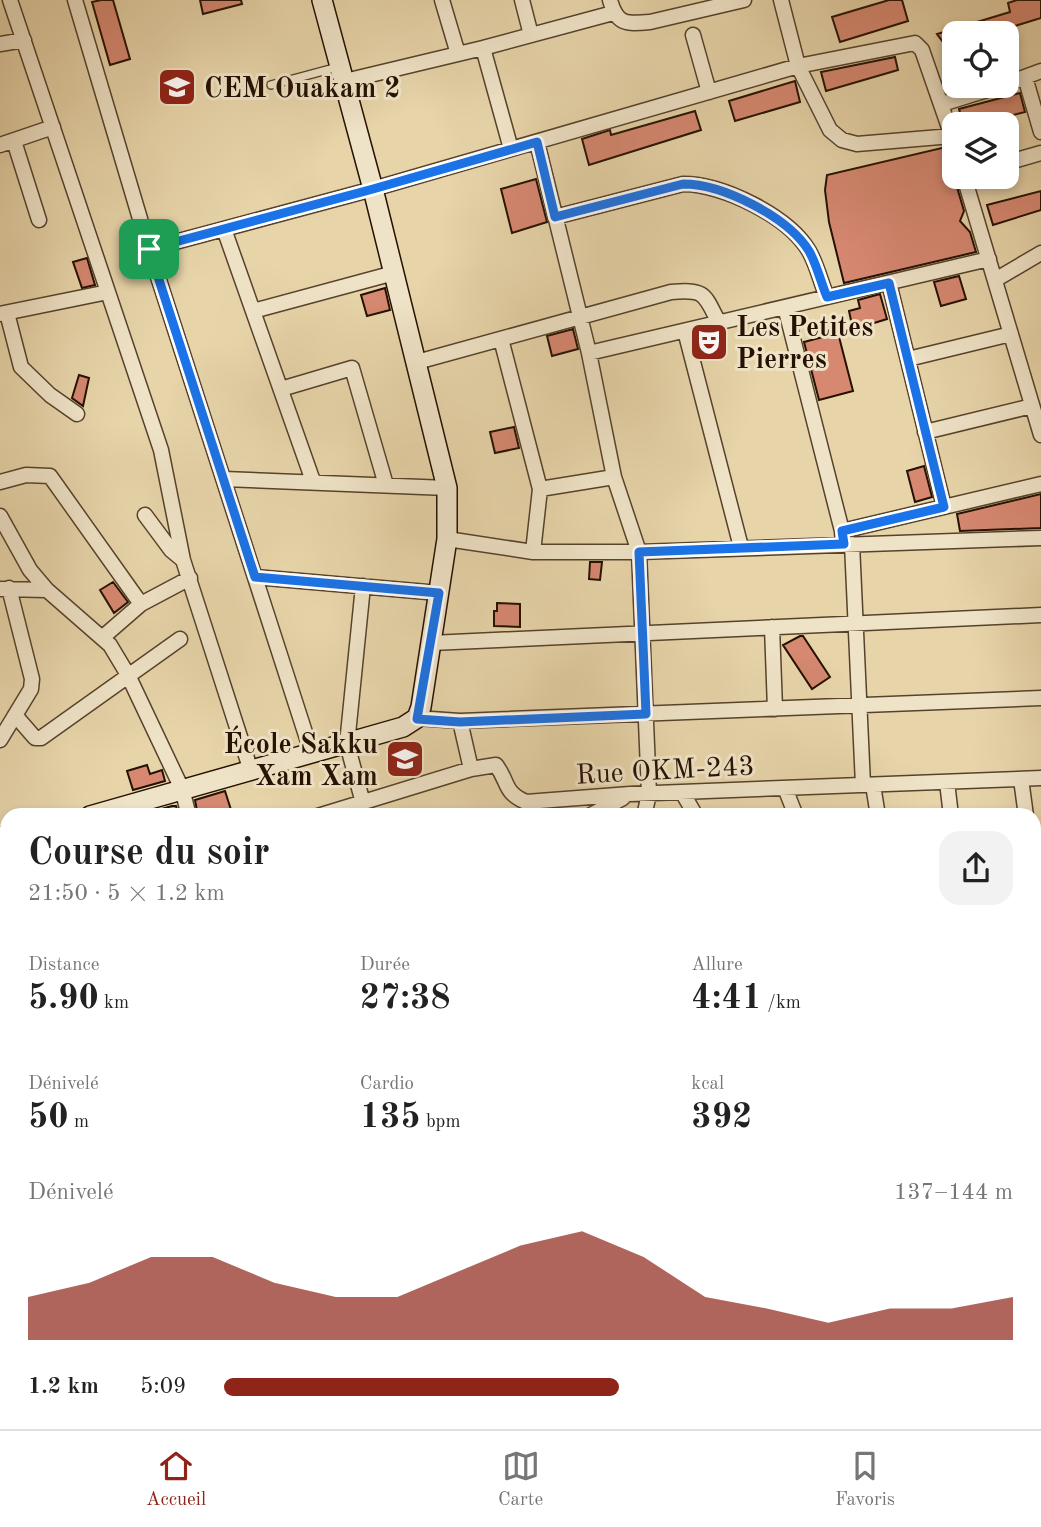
<!DOCTYPE html>
<html lang="fr">
<meta charset="utf-8">
<style>
:root{--surface:#fff;--page:#f2f2f2;--text:#222;--muted:#767676;--line:#e0e0e0;--accent:#8f2418}
body{margin:0;font-family:"Old Standard TT",serif;background:var(--page);color:var(--text);height:100vh;display:flex;flex-direction:column;font-size:26px;white-space:nowrap}
*{box-sizing:border-box;margin:0}
p{font-size:23px;color:var(--muted)}
.icon{flex:none;width:38px;height:38px;fill:none;stroke:currentColor;stroke-width:2;stroke-linecap:round;stroke-linejoin:round}
.map{position:relative;flex:1;overflow:hidden}
.side{position:absolute;left:0px;top:808px;width:1041px;height:621px;display:flex;flex-direction:column;background:var(--surface);border-radius:21px 21px 0 0;box-shadow:0 4px 10px #0003}
.side>*{flex:none}
.buttons{position:absolute;left:942px;top:21px;display:grid;gap:14px}
.buttons a{display:grid;place-items:center;width:77px;height:77px;border-radius:14px;background:var(--surface);box-shadow:0 4px 10px #0003;font-size:35px}
.pin{position:absolute;display:grid;place-items:center;width:60px;height:60px;color:#fff;margin:-30px;border-radius:14px;box-shadow:0 4px 10px #0006}
.round{display:grid;place-items:center;flex:none;width:74px;height:74px;border-radius:21px;background:var(--page)}
.overview{display:flex;align-items:center;justify-content:space-between;height:119px;padding:0 28px}
h1{font-size:38px;font-weight:700;line-height:52px}
.stats{display:grid;grid-template-columns:repeat(3,1fr);gap:10px;height:119px;padding:7px 28px}
.stats div{display:grid;align-content:center}
.stats b{font-size:35px;font-weight:700}
.stats small{font-size:19px;font-weight:400}
.stats p{font-size:19px}
.chart{height:196px;padding:14px 28px}
.chart p{display:flex;justify-content:space-between}
.chart svg{width:100%;height:126px;margin-top:7px;fill:var(--accent);opacity:.7}
ul{padding:0 28px;list-style:none;font-size:23px}
li{display:grid;grid-template-columns:112px 84px 1fr;align-items:center;height:52px}
li i{height:18px;border-radius:9px;background:var(--accent)}
.tab-bar{display:flex;justify-content:space-around;align-items:center;height:98px;border-top:2px solid var(--line);background:var(--surface);font-size:19px;color:var(--muted)}
.tab-bar a{display:grid;justify-items:center;gap:4px}
.tab-bar .on{color:var(--accent)}
.map>svg:first-child{display:block}
.green{fill:#b7bc87;stroke:#6e6644;stroke-width:2}
.building{fill:#d68871;stroke:#251102;stroke-width:2}
.lines{fill:none;stroke-linecap:round;stroke-linejoin:round}
.lane-casing{stroke:#56422c;stroke-width:10}
.street-casing{stroke:#56422c;stroke-width:17}
.secondary-casing{stroke:#251102;stroke-width:22}
.path{stroke:#251102;stroke-width:2.5;stroke-dasharray:2 3.5;stroke-linecap:butt}
.lane{stroke:#efe3c7;stroke-width:7}
.street{stroke:#efe3c7;stroke-width:14}
.secondary{stroke:#efe3c7;stroke-width:19}
.route-casing{stroke:#fff;stroke-width:14}
.route{stroke:#1a73e8;stroke-width:9}
.labels{text-anchor:middle;stroke-width:6;stroke-linejoin:round;paint-order:stroke}
.poi-label{font-size:28px;font-weight:bold;fill:#251102;stroke:#efe3c7;text-anchor:start}
.street-label{font-size:28px;fill:#251102;stroke:#efe3c7}
</style>
<div class="map">
<svg width="1041" height="1429" viewBox="0 0 1041 1429">
<rect width="100%" height="100%" fill="#e7d4a9"/>
<filter id="stains"><feTurbulence type="fractalNoise" baseFrequency=".00286" numOctaves="4"/><feColorMatrix values="0 0 0 0 .2 0 0 0 0 .09 0 0 0 0 .02 0 0 0 .5 -.17"/></filter>
<radialGradient id="worn" r=".72"><stop offset=".6" stop-color="#630" stop-opacity="0"/><stop offset="1" stop-color="#630" stop-opacity=".3"/></radialGradient>
<path class="green" d="M 1009,42 L 1019,78 L 1006,81 L 1006,43 Z"/>
<path class="building" d="M 101,0 L 113,0 L 130,59 L 110,65 L 92,2 Z
M 200,0 L 241,0 L 242,4 L 203,14 Z
M 889,0 L 902,0 L 908,21 L 840,42 L 832,17 Z
M 1017,0 L 1041,0 L 1041,18 L 1005,29 L 1007,33 L 954,33 L 954,57 L 937,34 L 1010,12 L 1008,3 Z
M 895,57 L 898,70 L 826,91 L 821,72 Z
M 795,81 L 800,102 L 735,121 L 729,101 Z
M 1020,93 L 1025,112 L 978,124 L 963,124 L 959,109 Z
M 695,111 L 701,130 L 589,165 L 582,139 L 610,130 L 611,135 Z
M 946,147 L 954,153 L 954,177 L 964,211 L 960,221 L 970,232 L 976,252 L 844,283 L 829,222 L 825,190 L 827,175 Z
M 536,179 L 547,222 L 512,233 L 501,189 Z
M 1041,191 L 1041,210 L 993,225 L 987,205 Z
M 87,258 L 95,285 L 82,288 L 73,262 Z
M 959,276 L 966,299 L 941,306 L 934,282 Z
M 385,288 L 390,310 L 367,316 L 361,295 Z
M 880,294 L 887,319 L 858,328 L 857,323 L 852,325 L 849,311 L 860,308 L 858,300 Z
M 573,329 L 578,349 L 552,356 L 547,336 Z
M 720,332 L 724,347 L 700,352 L 697,338 Z
M 838,333 L 853,391 L 819,400 L 804,342 Z
M 79,375 L 89,378 L 83,406 L 72,398 Z
M 514,427 L 519,448 L 495,453 L 490,432 Z
M 924,466 L 932,497 L 915,502 L 907,471 Z
M 1041,494 L 1041,528 L 960,531 L 957,514 Z
M 590,562 L 602,562 L 600,580 L 589,579 Z
M 113,582 L 128,602 L 114,613 L 100,590 Z
M 497,603 L 520,604 L 520,627 L 494,626 L 494,611 L 497,611 Z
M 800,636 L 803,636 L 830,677 L 812,689 L 783,645 Z
M 147,765 L 150,774 L 162,770 L 165,781 L 133,790 L 127,771 Z
M 225,791 L 233,816 L 198,816 L 195,800 Z
M 172,806 L 176,806 L 179,816 L 137,816 Z"/>
<g class="lines">
<defs>
<path id="lane" d="M 271,85 L 338,67"/>
<path id="street" d="M 10,0 L 161,450 L 183,560 L 251,771
M 75,0 L 149,249 L 312,754
M 442,0 L 458,54
M 522,0 L 531,35
M 610,0 C 617,25 626,24 650,22 L 744,0
M 781,0 L 798,66 L 830,130 L 842,140 L 857,144 L 952,136
M 693,35 L 709,92
M 0,44 L 24,40
M 483,48 L 511,149
M 1025,77 L 1041,132
M 345,81 L 483,48 L 613,13
M 1006,84 L 1041,71
M 942,104 L 1000,86
M 14,141 L 39,220
M 537,142 L 589,353 L 614,477 L 639,552 L 649,794 L 644,816
M 0,145 L 53,127
M 1006,163 L 1041,153
M 964,177 L 1041,435
M 555,217 L 683,184 C 723,184 788,216 809,251 C 817,265 821,283 827,297
M 224,229 L 313,481
M 149,249 L 373,189 L 798,66 L 915,43 L 922,50 L 954,142
M 995,280 L 1041,253
M 889,283 L 944,507
M 785,307 L 842,531 L 843,544
M 253,311 L 394,273
M 7,313 L 21,367 L 50,395 L 77,414
M 0,314 L 108,292
M 685,331 L 741,547
M 501,339 L 540,489 L 533,552
M 589,353 L 989,259
M 908,359 L 1011,334
M 417,362 L 671,292 C 706,289 704,294 719,323
M 281,389 L 352,368 L 386,485
M 925,432 L 1032,406
M 224,479 L 447,488
M 0,482 L 26,475 L 50,476 L 141,604
M 540,489 L 614,477
M 145,515 L 171,550 L 183,560
M 0,516 L 30,570 L 47,590 L 110,645 L 128,675 L 182,789 L 189,816
M 842,531 L 1041,484
M 447,539 L 533,552 L 639,552 L 1041,538
M 852,544 L 863,785
M 255,577 L 439,593
M 363,586 L 347,744 L 363,803
M 0,589 L 47,590
M 772,627 L 775,709
M 103,637 L 141,604 L 190,578
M 431,643 L 1041,615
M 15,715 L 35,738 L 41,738 L 180,639
M 417,718 L 460,721 L 1041,698
M 460,721 L 471,769
M 0,740 L 31,689 L 32,679 L 9,588
M 1021,779 L 1026,816
M 947,782 L 951,816
M 873,785 L 878,816
M 785,788 L 796,816
M 682,792 L 696,816
M 318,816 L 471,769 L 496,765 C 509,782 503,792 526,802 L 630,794 L 1041,778
M 589,816 L 623,798
M 0,834 L 7,862
M 0,1077 L 7,1077
M 0,1157 L 7,1158
M 0,1243 L 5,1230
M 0,1337 L 7,1338
M 103,1423 L 134,1429
M 55,1429 L 55,1423
M 250,1429 L 252,1423"/>
<path id="secondary" d="M 90,816 L 403,727 L 417,718 L 421,707 L 447,539 L 447,488 L 373,189 L 322,0
M 0,845 L 7,843"/>
</defs>
<use href="#lane" class="lane-casing"/>
<use href="#street" class="street-casing"/>
<use href="#secondary" class="secondary-casing"/>
<path class="path" d="M 1034,891 L 1041,887
M 271,1429 L 273,1423"/>
<use href="#lane" class="lane"/>
<use href="#street" class="street"/>
<use href="#secondary" class="secondary"/>
</g>
<g class="lines">
<defs>
<path id="route" d="M 537,142 L 555,217 L 683,184 C 723,184 788,217 809,251 C 817,265 821,283 827,297 L 889,283 L 944,507 L 842,531 L 844,544 L 639,552 L 646,714 L 460,722 L 417,719 L 439,593 L 255,577 L 149,249 L 373,189 Z"/>
</defs>
<use href="#route" class="route-casing"/>
<use href="#route" class="route"/>
</g>
<defs>
<symbol id="school-square" viewBox="-11 -11 22 22"><rect x="-9" y="-9" width="18" height="18" rx="4" fill="#8f2418" stroke="#efe3c7"/><path d="M0-5L7-2L0 1L-7-2ZM-4 1L0 2.5L4 1V4Q0 6-4 4Z" fill="#fff"/></symbol>
<symbol id="theatre-square" viewBox="-11 -11 22 22"><rect x="-9" y="-9" width="18" height="18" rx="4" fill="#8f2418" stroke="#efe3c7"/><path d="M-5-5.5Q0-4 5-5.5V0Q5 5 0 6Q-5 5-5 0ZM-3.3-2.5H-1v1.5H-3.3ZM1-2.5H3.3v1.5H1ZM-2.8 1Q0 5.5 2.8 1Z" fill="#fff"/></symbol>
</defs>
<g fill-rule="evenodd">
<use href="#school-square" x="155" y="65" width="44" height="44"/>
<use href="#theatre-square" x="687" y="320" width="44" height="44"/>
<use href="#school-square" x="383" y="737" width="44" height="44"/>
</g>
<g class="labels">
<g class="poi-label">
<text x="204" y="97">CEM Ouakam 2</text>
<text x="736" y="336">Les Petites<tspan x="736" dy="32">Pierres</tspan></text>
<text x="378" y="753" text-anchor="end">École Sakku<tspan x="378" dy="32">Xam Xam</tspan></text>
</g>
<g class="street-label">
<text transform="translate(665 769) rotate(-3)" y="10">Rue OKM-243</text>
</g>
</g>
<rect width="100%" height="100%" filter="url(#stains)"/>
<rect width="100%" height="100%" fill="url(#worn)"/>
</svg>
<div class="buttons">
<a><svg class="icon" aria-label="locate" viewBox="0 0 24 24"><circle cx="12" cy="12" r="6"/><path d="M12 2v4M12 18v4M2 12h4M18 12h4"/></svg></a>
<a><svg class="icon" aria-label="layers" viewBox="0 0 24 24"><path d="M12 4l9 5-9 5-9-5zM3 14l9 5 9-5"/></svg></a>
</div>
<div class="pin" style="left:149px;top:249px;background:#1e9e55"><svg class="icon" aria-label="arrive" viewBox="0 0 24 24"><path d="M6 21V4h12l-3 4 3 4H6"/></svg></div>
<section class="side">
<div class="overview"><div><h1>Course du soir</h1><p>21:50 · 5 × 1.2 km</p></div><a class="round"><svg class="icon" aria-label="share" viewBox="0 0 24 24"><path d="M12 15V3M7 8l5-5 5 5M5 13v7h14v-7"/></svg></a></div>
<div class="stats">
<div><p>Distance</p><b>5.90<small> km</small></b></div>
<div><p>Durée</p><b>27:38</b></div>
<div><p>Allure</p><b>4:41<small> /km</small></b></div>
</div>
<div class="stats">
<div><p>Dénivelé</p><b>50<small> m</small></b></div>
<div><p>Cardio</p><b>135<small> bpm</small></b></div>
<div><p>kcal</p><b>392</b></div>
</div>
<div class="chart"><p><span>Dénivelé</span>137–144 m</p>
<svg viewBox="0 0 160 44" preserveAspectRatio="none"><path d="M0 44V29L10 24L20 15L30 15L40 24L50 29L60 29L70 20L80 11L90 6L100 15L110 29L120 33L130 38L140 33L150 33L160 29V44z"/></svg>
</div>
<ul>
<li><b>1.2 km</b>5:09<i style="width:50%"></i></li>
</ul>
</section>
</div>
<nav class="tab-bar">
<a class="on"><svg class="icon" aria-label="home" viewBox="0 0 24 24"><path d="M3 11l9-7 9 7M6 9v11h12V9"/></svg>Accueil</a>
<a><svg class="icon" aria-label="map" viewBox="0 0 24 24"><path d="M3 6l6-2 6 2 6-2v14l-6 2-6-2-6 2zM9 4v14M15 6v14"/></svg>Carte</a>
<a><svg class="icon" aria-label="saved" viewBox="0 0 24 24"><path d="M7 4h10v16l-5-4-5 4z"/></svg>Favoris</a>
</nav>
